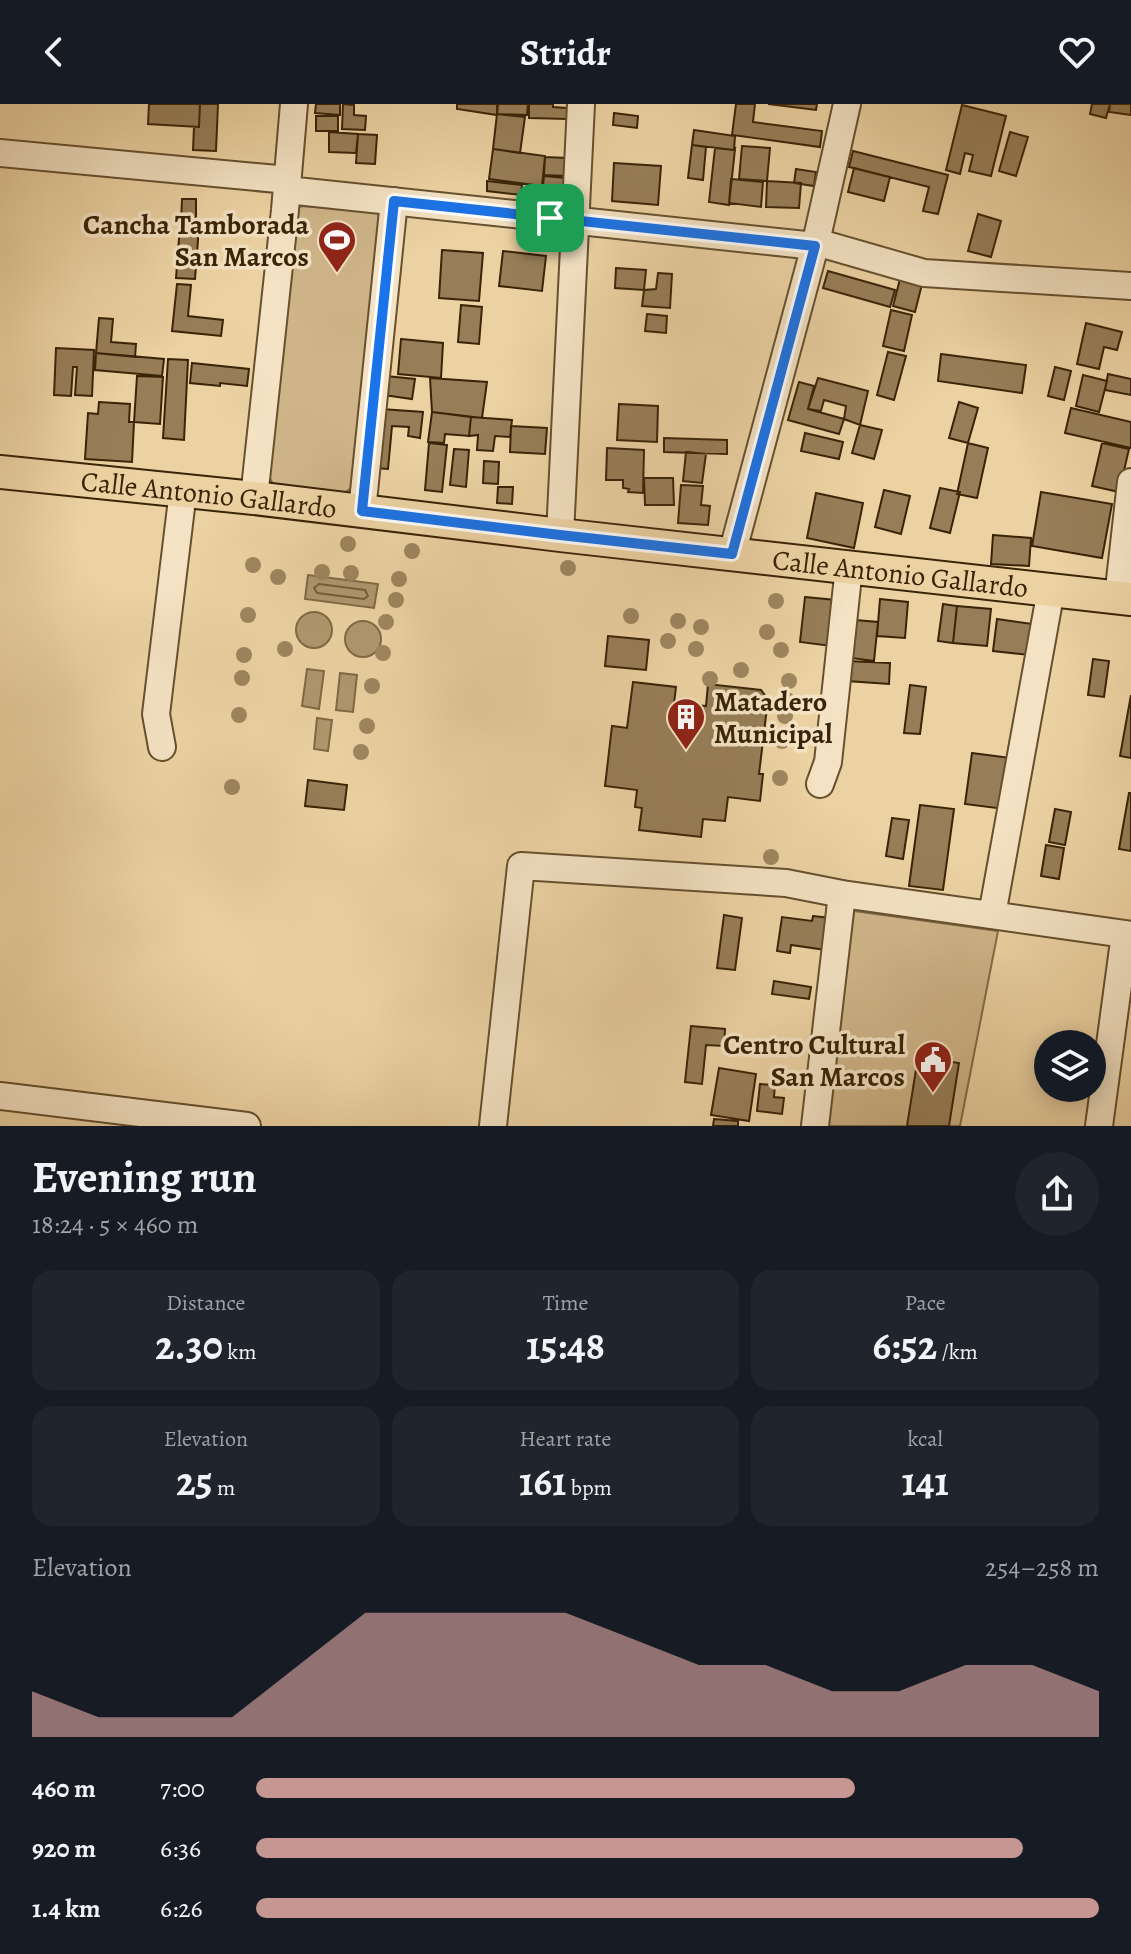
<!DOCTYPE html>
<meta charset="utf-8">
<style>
:root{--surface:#171b24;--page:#20242c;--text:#f1f3f6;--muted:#9ea1a6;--accent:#c59692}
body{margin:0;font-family:Alegreya,serif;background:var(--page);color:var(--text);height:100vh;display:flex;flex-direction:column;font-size:30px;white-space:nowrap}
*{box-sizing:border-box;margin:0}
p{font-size:26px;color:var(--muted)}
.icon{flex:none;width:44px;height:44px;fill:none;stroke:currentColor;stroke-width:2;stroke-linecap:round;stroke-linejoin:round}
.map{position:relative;height:1022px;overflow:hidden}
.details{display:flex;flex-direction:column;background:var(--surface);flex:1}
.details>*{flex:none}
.controls{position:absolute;left:1034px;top:926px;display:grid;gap:16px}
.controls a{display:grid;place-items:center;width:72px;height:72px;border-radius:50%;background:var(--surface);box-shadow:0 4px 20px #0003;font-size:40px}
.pin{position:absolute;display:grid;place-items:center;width:68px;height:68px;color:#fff;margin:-34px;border-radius:16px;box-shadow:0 4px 12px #0006}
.round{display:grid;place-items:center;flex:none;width:84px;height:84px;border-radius:42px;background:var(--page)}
.head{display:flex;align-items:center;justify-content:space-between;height:136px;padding:0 32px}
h1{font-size:44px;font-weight:700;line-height:60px}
.metrics{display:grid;grid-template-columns:repeat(3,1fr);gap:12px;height:136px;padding:8px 32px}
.metrics div{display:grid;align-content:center;border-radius:20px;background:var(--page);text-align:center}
.metrics b{font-size:40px;font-weight:700}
.metrics small{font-size:22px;font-weight:400}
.metrics p{font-size:22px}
.chart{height:224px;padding:16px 32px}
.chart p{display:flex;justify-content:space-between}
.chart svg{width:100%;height:144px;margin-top:8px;fill:var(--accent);opacity:.7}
ul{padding:0 32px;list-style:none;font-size:26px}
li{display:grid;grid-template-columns:128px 96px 1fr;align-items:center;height:60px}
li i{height:20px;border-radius:10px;background:var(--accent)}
header{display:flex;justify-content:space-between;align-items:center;height:104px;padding:0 32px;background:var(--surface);font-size:36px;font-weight:700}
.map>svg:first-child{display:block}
.green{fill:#ceb488;stroke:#846c48;stroke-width:2}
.water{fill:#af976e;stroke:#806945;stroke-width:2}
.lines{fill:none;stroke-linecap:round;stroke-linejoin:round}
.shore{stroke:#745e3a;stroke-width:2}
.building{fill:#977e58;stroke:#3a2407;stroke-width:2}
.minor-casing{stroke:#66502e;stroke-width:30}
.major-casing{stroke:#3a2407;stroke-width:36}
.minor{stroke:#f3e2c3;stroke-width:26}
.major{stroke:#ecd2a3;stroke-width:32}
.tree{fill:#9e865f}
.route-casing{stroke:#fff;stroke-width:16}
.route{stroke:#1a73e8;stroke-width:10}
.labels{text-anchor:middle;stroke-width:7;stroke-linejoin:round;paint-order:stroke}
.poi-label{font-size:28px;font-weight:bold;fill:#3a2407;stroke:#f3e2c3;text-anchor:end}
.street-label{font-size:28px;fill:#3a2407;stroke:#f3e2c3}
</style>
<header><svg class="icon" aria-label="back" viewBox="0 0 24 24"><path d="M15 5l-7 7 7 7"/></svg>Stridr<svg class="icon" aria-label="heart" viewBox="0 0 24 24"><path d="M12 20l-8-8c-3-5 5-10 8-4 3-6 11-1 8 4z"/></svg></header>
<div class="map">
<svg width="1131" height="1022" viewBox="0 0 1131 1022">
<rect width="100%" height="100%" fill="#ecd2a3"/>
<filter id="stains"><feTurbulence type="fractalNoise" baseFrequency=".0025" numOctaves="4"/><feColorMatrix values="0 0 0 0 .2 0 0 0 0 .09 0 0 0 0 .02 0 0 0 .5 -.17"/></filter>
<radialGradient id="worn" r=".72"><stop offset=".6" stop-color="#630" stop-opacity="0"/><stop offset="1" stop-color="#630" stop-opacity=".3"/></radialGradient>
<path class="green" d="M 302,102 L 376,108 L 382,113 L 357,374 L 351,384 L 343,390 L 282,385 L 273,380 L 268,371 L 295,105 Z
M 854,807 L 998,827 L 960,1022 L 827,1022 Z"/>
<path class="water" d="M 308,471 L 378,480 L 374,504 L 305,495 Z
M296 526a18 18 0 1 1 36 0a18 18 0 1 1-36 0Z
M345 535a18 18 0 1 1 36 0a18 18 0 1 1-36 0Z
M 307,565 L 324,567 L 319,605 L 302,602 Z
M 340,569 L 357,571 L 353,608 L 336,606 Z
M 317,614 L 332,616 L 328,647 L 314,645 Z"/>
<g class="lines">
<path class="shore" d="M 319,480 L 365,486 L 368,492 L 364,495 L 317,489 L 314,484 Z"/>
</g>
<path class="building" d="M 149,0 L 200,0 L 199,23 L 148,20 Z
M 200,0 L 218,0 L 216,47 L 193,46 L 194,23 L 199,23 Z
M 316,0 L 340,0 L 340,11 L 315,9 Z
M 343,0 L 354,1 L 354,11 L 366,12 L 365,26 L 342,25 Z
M 457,0 L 498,0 L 497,11 L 457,5 Z
M 497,0 L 528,0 L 527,11 L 497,10 Z
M 529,0 L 553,0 L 553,3 L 567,4 L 567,15 L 529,14 Z
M 736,0 L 755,0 L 753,18 L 822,27 L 820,43 L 732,31 Z
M 768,0 L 817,0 L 816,6 Z
M 1092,0 L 1110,0 L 1106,14 L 1090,10 Z
M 1110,0 L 1131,0 L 1131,11 L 1109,8 Z
M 962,1 L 1006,12 L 991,72 L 969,67 L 973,51 L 965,49 L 960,70 L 946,66 Z
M 614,9 L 638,12 L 637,24 L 613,21 Z
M 497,10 L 525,13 L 520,49 L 493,45 Z
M 316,12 L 338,12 L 338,27 L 316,27 Z
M 694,26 L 735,32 L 734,46 L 692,41 Z
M 329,28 L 358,30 L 356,49 L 329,48 Z
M 1010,28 L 1028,33 L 1016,72 L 999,67 Z
M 358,30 L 377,31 L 375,60 L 356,59 Z
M 692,41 L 706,43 L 703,76 L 688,74 Z
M 742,42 L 770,44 L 767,77 L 739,75 Z
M 715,44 L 734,46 L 735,45 L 729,101 L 709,98 Z
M 493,45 L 545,52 L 542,82 L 489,75 Z
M 853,47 L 948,71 L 938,110 L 923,107 L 929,83 L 849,63 Z
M 545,53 L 567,54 L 566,72 L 544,71 Z
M 614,59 L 661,62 L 658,101 L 612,97 Z
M 854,64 L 890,73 L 884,97 L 848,88 Z
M 796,65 L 816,68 L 814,82 L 794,79 Z
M 544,72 L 566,74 L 564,94 L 542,92 Z
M 731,75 L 763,78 L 761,103 L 729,99 Z
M 487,77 L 522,81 L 521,91 L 487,87 Z
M 767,77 L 801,79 L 799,104 L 766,103 Z
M 182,95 L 196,95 L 196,120 L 181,119 Z
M 978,110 L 1001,117 L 991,153 L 968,147 Z
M 180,122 L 199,123 L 195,175 L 176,174 Z
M 442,146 L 483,149 L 479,197 L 439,194 Z
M 503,147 L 546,152 L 542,187 L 499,182 Z
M 616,164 L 646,166 L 644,186 L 615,184 Z
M 828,167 L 895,186 L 890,203 L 823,184 Z
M 658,169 L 672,170 L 670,204 L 642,202 L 644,186 L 656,185 Z
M 900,175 L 922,180 L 915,208 L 893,202 Z
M 177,180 L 191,181 L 188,212 L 223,216 L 221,232 L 172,227 Z
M 461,201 L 482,203 L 479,240 L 458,238 Z
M 891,206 L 912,211 L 904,247 L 883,242 Z
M 647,210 L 667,212 L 666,229 L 645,227 Z
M 99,214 L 113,215 L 111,238 L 136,240 L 135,253 L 96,249 Z
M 1086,219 L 1122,228 L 1117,246 L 1104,243 L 1099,265 L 1077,260 Z
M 401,235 L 443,239 L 441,274 L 398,270 Z
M 56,244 L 94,246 L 92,292 L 75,291 L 77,263 L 73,263 L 71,292 L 54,291 Z
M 888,248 L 906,252 L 894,296 L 877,291 Z
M 96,249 L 164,255 L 162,272 L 95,266 Z
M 941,250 L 1026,261 L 1022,289 L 938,277 Z
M 168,255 L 188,256 L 184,336 L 163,334 Z
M 192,259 L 249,265 L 247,282 L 220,279 L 220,282 L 190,279 Z
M 1055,263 L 1071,267 L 1064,296 L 1048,292 Z
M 1108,270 L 1131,275 L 1131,291 L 1105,286 Z
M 1083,271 L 1107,277 L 1099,308 L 1076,302 Z
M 137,272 L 163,273 L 160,320 L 134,318 Z
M 386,272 L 415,275 L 412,295 L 383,291 Z
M 430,274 L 487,278 L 482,314 L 432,308 Z
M 818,274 L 868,287 L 860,321 L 844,315 L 846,302 L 824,296 L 821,307 L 808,305 Z
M 799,278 L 814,282 L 808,305 L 844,315 L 839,330 L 788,316 Z
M 99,298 L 130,300 L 129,318 L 134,318 L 132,358 L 85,355 L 88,309 L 98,310 Z
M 959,298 L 978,304 L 968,339 L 949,334 Z
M 619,300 L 658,302 L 657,338 L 617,336 Z
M 1071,304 L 1131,318 L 1131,344 L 1065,329 Z
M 381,305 L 423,308 L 420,334 L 408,332 L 409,323 L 392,322 L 388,365 L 375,364 Z
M 432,308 L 471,313 L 469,332 L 445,330 L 444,339 L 428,338 Z
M 471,313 L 512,316 L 510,333 L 495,332 L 493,347 L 477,346 L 478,331 L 469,332 Z
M 860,321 L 882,326 L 874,355 L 852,349 Z
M 511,322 L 547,324 L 545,350 L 510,348 Z
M 805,329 L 843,338 L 839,355 L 801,347 Z
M 664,334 L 727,336 L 727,350 L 664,348 Z
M 429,339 L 447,341 L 442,388 L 425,386 Z
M 968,339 L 988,344 L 977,394 L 957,390 Z
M 1102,339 L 1129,345 L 1119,388 L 1092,382 Z
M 607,344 L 644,346 L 643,389 L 628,388 L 629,385 L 623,384 L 623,376 L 606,376 Z
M 454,345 L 469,346 L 466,383 L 450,381 Z
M 686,348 L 706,350 L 702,379 L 683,377 Z
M 484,357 L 499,358 L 498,380 L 483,379 Z
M 644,374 L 673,374 L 674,401 L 645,401 Z
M 681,381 L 703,382 L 701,401 L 710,402 L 708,421 L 678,419 Z
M 498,383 L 513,383 L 512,400 L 497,399 Z
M 940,384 L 960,388 L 950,429 L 930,424 Z
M 884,386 L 910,392 L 901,430 L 875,423 Z
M 1041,388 L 1112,400 L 1102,454 L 1032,442 Z
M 816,389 L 863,399 L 854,444 L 807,434 Z
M 993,431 L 1031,434 L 1029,462 L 991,460 Z
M 805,493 L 836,496 L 831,542 L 800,538 Z
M 880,495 L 908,498 L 905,534 L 877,532 Z
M 943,500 L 957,502 L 953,539 L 938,537 Z
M 957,502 L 991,505 L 987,542 L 953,539 Z
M 997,515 L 1033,520 L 1029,551 L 993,547 Z
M 855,516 L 878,518 L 874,557 L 851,554 Z
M 608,532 L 649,536 L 646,566 L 605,562 Z
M 1093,555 L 1109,557 L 1104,593 L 1088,591 Z
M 848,557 L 890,559 L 889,580 L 847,577 Z
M 633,578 L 676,583 L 674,599 L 706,602 L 708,580 L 761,586 L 768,595 L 759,670 L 763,670 L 760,697 L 728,693 L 725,717 L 703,715 L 701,733 L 639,726 L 642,704 L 635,703 L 637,686 L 605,682 L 612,622 L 627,624 Z
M 910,581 L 926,583 L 920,630 L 904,629 Z
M 1131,591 L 1131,654 L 1120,652 Z
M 972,649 L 1011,654 L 1004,705 L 965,700 Z
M 308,676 L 347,681 L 344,706 L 305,702 Z
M 1129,689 L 1131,689 L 1131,747 L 1119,745 Z
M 920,701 L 954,705 L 943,786 L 909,782 Z
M 1055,705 L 1071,708 L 1065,741 L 1049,738 Z
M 892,714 L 909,716 L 903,755 L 886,752 Z
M 1046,741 L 1064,744 L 1059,775 L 1041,772 Z
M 724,811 L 742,814 L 735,866 L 717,864 Z
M 813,812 L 830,814 L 826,846 L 791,841 L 790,849 L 777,847 L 782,813 L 812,817 Z
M 774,877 L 811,883 L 809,895 L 772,890 Z
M 691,922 L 725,925 L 724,942 L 706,941 L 702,980 L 685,978 Z
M 918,953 L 959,959 L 949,1022 L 907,1022 Z
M 719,964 L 756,970 L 749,1017 L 711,1011 Z
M 760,980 L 775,981 L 774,993 L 784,994 L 782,1010 L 757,1007 Z
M 714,1015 L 738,1017 L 738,1022 L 713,1022 Z"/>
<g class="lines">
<defs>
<path id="minor" d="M 0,49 L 288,76
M 287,86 L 815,142
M 816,138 L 924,169 L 1131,182
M 254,394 L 285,106 L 294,0
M 362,407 L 394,97
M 560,431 L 581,0
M 732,450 L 816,138 L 847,0
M 1118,494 L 1131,378
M 162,643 L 156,610 L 183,387
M 820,680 L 828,658 L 849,463
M 992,811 L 1051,486
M 0,992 L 247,1022
M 493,1022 L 521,762 L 786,779 L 842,790 L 1131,831
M 815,1022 L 842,790
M 1099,1022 L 1125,830"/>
<g id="major">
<path id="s1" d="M 0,368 L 254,394 L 560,431 L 1131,495"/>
</g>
</defs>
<use href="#minor" class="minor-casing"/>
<use href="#major" class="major-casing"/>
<use href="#minor" class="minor"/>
<use href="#major" class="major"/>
</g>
<g class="tree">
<circle cx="348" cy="440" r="8"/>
<circle cx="412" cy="447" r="8"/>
<circle cx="253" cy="461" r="8"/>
<circle cx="568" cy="464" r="8"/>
<circle cx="322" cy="468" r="8"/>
<circle cx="351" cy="469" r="8"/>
<circle cx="278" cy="473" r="8"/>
<circle cx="399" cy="475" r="8"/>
<circle cx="396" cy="496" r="8"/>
<circle cx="776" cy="497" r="8"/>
<circle cx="248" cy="511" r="8"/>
<circle cx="631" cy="512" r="8"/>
<circle cx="678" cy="517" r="8"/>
<circle cx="386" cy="518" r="8"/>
<circle cx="701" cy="523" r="8"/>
<circle cx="767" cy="528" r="8"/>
<circle cx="668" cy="537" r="8"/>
<circle cx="285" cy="545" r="8"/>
<circle cx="696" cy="545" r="8"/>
<circle cx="781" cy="546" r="8"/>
<circle cx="383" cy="549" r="8"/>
<circle cx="244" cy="551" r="8"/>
<circle cx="741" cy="566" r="8"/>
<circle cx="242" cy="574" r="8"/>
<circle cx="710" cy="575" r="8"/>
<circle cx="789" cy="577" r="8"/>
<circle cx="372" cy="582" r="8"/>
<circle cx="787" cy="596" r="8"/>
<circle cx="239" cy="611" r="8"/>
<circle cx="785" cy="612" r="8"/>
<circle cx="367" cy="622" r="8"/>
<circle cx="782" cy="637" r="8"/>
<circle cx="361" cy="648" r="8"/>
<circle cx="780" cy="674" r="8"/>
<circle cx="232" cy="683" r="8"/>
<circle cx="771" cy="753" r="8"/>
</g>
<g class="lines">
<defs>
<path id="route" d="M 394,97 L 815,142 L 732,450 L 560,431 L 362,407 Z"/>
</defs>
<use href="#route" class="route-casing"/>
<use href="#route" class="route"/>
</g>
<defs>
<symbol id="stadium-pin" viewBox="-11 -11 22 30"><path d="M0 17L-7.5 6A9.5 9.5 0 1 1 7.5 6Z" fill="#8f2418" stroke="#f3e2c3"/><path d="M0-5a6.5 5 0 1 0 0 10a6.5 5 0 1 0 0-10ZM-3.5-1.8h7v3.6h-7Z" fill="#fff"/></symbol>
<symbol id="building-pin" viewBox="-11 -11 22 30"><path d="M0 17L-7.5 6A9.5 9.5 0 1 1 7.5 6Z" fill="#8f2418" stroke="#f3e2c3"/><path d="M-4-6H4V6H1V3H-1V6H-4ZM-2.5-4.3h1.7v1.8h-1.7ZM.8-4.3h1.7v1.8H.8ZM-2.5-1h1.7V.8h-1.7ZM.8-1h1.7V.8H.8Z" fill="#fff"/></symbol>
<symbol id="civic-pin" viewBox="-11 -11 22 30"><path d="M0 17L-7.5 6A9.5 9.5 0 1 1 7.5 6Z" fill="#8f2418" stroke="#f3e2c3"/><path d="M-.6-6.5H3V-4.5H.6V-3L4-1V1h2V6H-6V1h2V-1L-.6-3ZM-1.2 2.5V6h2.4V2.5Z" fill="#fff"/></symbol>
</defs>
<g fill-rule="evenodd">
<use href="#stadium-pin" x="315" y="114" width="44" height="60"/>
<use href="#building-pin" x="664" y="591" width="44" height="60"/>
<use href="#civic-pin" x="911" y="934" width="44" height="60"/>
</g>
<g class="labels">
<g class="poi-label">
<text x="309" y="130">Cancha Tamborada<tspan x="309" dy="32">San Marcos</tspan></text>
<text x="714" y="607" text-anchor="start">Matadero<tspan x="714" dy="32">Municipal</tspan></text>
<text x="905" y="950">Centro Cultural<tspan x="905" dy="32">San Marcos</tspan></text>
</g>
<g class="street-label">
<text dy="10" stroke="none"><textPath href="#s1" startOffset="210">Calle Antonio Gallardo</textPath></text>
<text dy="10" stroke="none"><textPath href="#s1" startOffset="906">Calle Antonio Gallardo</textPath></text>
</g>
</g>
<rect width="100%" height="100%" filter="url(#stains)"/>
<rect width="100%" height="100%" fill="url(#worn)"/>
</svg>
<div class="controls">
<a><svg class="icon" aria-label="layers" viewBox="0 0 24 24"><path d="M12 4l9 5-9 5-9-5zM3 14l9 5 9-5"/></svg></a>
</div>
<div class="pin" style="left:550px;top:114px;background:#1e9e55"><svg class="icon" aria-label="arrive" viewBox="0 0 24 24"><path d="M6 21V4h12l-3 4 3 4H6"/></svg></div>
</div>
<section class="details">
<div class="head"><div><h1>Evening run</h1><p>18:24 · 5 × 460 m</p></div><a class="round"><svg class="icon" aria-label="share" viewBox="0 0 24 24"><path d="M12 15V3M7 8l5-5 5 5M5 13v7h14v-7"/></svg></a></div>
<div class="metrics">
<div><p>Distance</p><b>2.30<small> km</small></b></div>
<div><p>Time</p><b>15:48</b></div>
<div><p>Pace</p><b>6:52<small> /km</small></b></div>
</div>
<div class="metrics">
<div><p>Elevation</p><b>25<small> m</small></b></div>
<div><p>Heart rate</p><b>161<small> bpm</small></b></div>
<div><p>kcal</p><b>141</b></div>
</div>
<div class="chart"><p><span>Elevation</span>254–258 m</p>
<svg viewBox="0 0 160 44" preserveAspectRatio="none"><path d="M0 44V30L10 38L20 38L30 38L40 22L50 6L60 6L70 6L80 6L90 14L100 22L110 22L120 30L130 30L140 22L150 22L160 30V44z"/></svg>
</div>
<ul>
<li><b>460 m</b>7:00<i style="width:71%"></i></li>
<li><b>920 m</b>6:36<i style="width:91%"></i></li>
<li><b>1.4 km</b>6:26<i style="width:100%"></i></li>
</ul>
</section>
